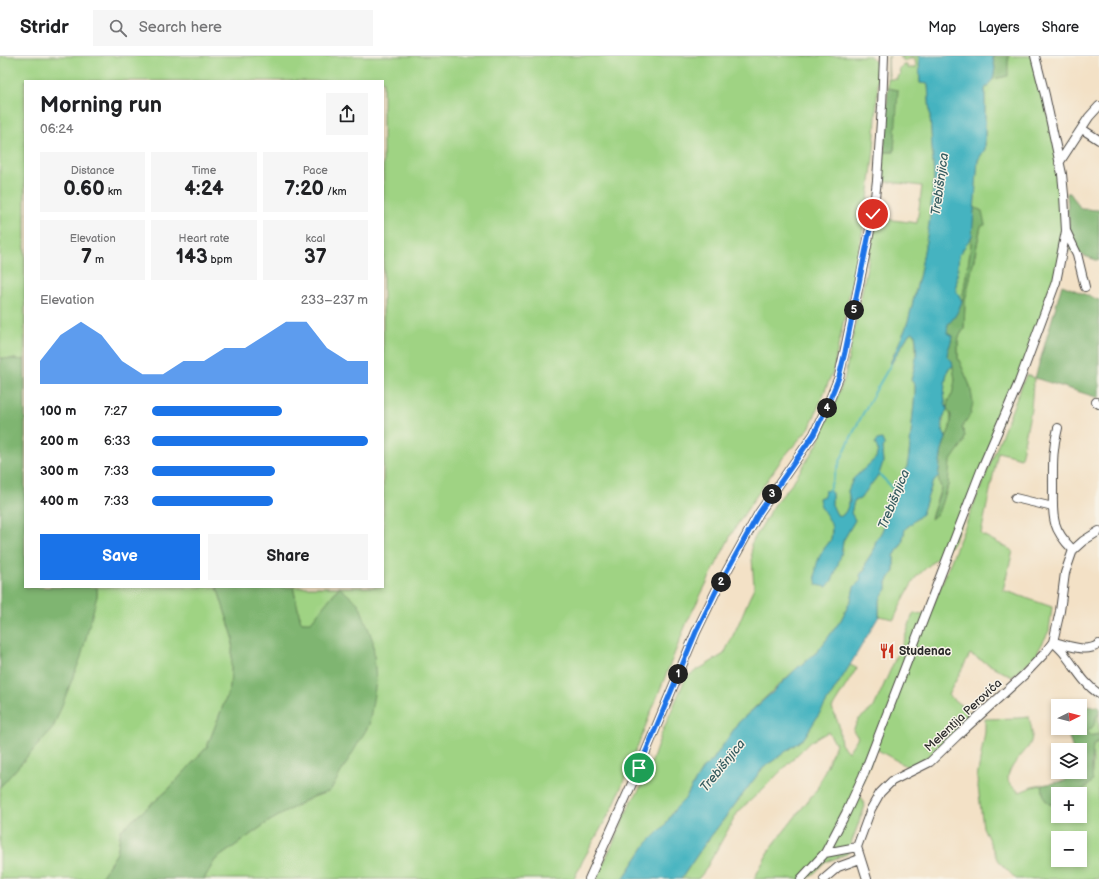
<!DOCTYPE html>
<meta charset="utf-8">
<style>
:root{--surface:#fff;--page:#f6f6f6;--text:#202124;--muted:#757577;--line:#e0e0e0;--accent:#1a73e8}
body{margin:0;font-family:"Balsamiq Sans",sans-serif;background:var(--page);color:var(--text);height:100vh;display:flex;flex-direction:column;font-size:15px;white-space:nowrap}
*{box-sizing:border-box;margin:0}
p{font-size:13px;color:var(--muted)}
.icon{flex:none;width:22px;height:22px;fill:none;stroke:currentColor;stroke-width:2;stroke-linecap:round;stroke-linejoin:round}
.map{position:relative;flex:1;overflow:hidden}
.side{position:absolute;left:24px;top:24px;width:360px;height:508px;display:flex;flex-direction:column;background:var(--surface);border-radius:0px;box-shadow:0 2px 6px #0003}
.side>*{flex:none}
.needle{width:26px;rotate:84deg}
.controls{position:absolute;left:1051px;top:643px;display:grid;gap:8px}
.controls a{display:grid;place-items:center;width:36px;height:36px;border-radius:0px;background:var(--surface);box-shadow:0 2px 6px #0003;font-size:20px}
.pin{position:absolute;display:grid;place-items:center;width:34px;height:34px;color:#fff;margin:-17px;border:2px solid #fff;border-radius:50%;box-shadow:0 1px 4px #0007}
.km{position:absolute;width:20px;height:20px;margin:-10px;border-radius:50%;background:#222;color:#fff;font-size:11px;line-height:20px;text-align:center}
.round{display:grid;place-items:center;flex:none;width:42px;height:42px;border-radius:0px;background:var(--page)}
.overview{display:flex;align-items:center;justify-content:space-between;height:68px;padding:0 16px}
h1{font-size:22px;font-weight:600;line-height:30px}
.stats{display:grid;grid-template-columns:repeat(3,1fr);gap:6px;height:68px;padding:4px 16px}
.stats div{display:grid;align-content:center;border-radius:0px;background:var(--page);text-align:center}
.stats b{font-size:20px;font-weight:600}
.stats small{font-size:11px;font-weight:400}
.stats p{font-size:11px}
.chart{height:112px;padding:8px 16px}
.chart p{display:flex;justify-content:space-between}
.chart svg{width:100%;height:72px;margin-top:4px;fill:var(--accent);opacity:.7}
.action{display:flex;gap:8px;margin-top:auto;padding:8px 16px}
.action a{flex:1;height:46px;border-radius:0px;background:var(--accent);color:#fff;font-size:16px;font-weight:600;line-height:46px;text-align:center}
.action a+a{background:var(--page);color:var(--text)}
ul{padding:0 16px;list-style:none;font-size:13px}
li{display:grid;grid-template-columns:64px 48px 1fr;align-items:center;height:30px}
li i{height:10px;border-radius:5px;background:var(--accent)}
header{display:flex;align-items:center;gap:24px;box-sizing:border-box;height:56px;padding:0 20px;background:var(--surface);border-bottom:1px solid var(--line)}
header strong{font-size:19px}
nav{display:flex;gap:22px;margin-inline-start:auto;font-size:14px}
.search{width:280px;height:36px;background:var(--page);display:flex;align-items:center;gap:10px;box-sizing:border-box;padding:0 14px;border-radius:0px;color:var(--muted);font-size:15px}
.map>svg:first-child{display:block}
.green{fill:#9fd383;stroke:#657f57;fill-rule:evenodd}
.forest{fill:#7fb571;stroke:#55704e}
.water{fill:#45b3c0;stroke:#386f76}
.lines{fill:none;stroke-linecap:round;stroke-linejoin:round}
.stream{stroke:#45b3c0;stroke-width:2}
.minor-casing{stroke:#494642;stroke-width:10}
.minor{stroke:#fff;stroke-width:8}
.route-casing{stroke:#fff;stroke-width:8}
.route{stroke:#1a73e8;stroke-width:5}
.labels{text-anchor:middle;stroke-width:3;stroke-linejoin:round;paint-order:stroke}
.poi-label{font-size:12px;font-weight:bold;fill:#2b2b2b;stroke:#f7f3e8;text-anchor:start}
.street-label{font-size:12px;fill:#2b2b2b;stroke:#f7f3e8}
.water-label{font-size:13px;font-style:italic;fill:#345b5f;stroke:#f7f3e8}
</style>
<header>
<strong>Stridr</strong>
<div class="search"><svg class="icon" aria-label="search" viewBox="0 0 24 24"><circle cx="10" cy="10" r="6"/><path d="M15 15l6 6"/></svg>Search here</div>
<nav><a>Map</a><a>Layers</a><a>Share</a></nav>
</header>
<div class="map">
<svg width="1099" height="823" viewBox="0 0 1099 823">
<rect width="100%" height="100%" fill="#f7f3e8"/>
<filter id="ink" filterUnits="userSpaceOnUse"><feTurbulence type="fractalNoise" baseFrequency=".025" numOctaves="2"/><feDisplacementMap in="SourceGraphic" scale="8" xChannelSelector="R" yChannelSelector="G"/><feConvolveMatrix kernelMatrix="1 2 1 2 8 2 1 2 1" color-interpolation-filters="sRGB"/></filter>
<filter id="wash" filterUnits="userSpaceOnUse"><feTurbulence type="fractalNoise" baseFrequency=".012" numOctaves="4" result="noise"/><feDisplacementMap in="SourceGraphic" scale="16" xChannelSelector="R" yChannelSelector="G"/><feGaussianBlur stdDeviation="0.9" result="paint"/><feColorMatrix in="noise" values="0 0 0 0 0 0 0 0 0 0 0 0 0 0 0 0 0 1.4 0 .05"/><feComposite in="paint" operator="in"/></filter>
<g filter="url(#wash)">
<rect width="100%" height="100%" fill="#f3e1c6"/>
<path class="green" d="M 0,0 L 870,0 L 879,9 L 874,94 L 866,159 L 833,315 L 810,371 L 782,403 L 750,449 L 732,477 L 687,566 L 614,749 L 583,804 L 574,823 L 204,823 L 215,804 L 268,766 L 310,742 L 330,735 L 339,531 L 311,567 L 301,566 L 293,531 L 383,531 L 383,25 L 25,25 L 25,304 L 0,302 Z
M 890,0 L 890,1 L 888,1 L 889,23 L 897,23 L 897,20 L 900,19 L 899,12 L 903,11 L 903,9 L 907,9 L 907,12 L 916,12 L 915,3 L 907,3 L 907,5 L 903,5 L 903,2 L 900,2 L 900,0 L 919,0 L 920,27 L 928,27 L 934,123 L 929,169 L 920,217 L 909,262 L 905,274 L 890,307 L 891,308 L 909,278 L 912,276 L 915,278 C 917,294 916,308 911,324 L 915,329 L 915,337 L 909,399 L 907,411 L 882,475 L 875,487 L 875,492 L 866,506 L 865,513 L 861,518 L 861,524 L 854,531 L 851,544 L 841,564 L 818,595 L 796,613 L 739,666 L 712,705 L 703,712 L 685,743 L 675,753 L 665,769 L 647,787 L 623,823 L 596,823 L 615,783 L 630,748 L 646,723 L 661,679 L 686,621 L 724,598 L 738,569 L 754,531 L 751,488 L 775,448 L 791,429 L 817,389 L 844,324 L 877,162 L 917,167 L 922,130 L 881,125 L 884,96 L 894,96 L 897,34 L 888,32 L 888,1 ZM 884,388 L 882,398 L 883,406 L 879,418 L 860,443 L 854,445 L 851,457 L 855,464 L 843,485 L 841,499 L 823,494 L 831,484 L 832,467 L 828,462 L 819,442 L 832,437 L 832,449 L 837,459 L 842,460 L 846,455 L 850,445 L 848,435 L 853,423 L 876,402 L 878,394 Z
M 1008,0 L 1035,0 L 1059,107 L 1066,175 L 1056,226 L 953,488 L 916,521 L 905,540 L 894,563 L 879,560 L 879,546 L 882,540 L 887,533 L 887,526 L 894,515 L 894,500 L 902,487 L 905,473 L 922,458 L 932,428 L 938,421 L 941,432 L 931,462 C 939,457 946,439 948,429 C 949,422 947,415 949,408 C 954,392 969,391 962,372 L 971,357 L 970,330 L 958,302 L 958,285 L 960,279 L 964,273 L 965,245 L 981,170 L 982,155 L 974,151 L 978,104 L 985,93 L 985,33 L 993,23 L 1007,20 Z
M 972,180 L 970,197 L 962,245 L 955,234 L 959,199 Z
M 953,310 C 956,322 956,335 948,345 C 951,359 953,369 946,382 C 941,371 942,363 947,353 C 942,340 945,326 948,313 Z
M 1026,319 L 1035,322 L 1033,328 L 1031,353 L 1021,402 L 998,396 L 981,478 L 1013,495 L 1003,534 L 1052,551 L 1049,575 L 1036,599 L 1012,621 L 970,598 L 948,639 L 973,659 L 927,702 L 908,711 L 876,693 L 858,736 L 865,750 L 847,798 L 826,806 L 808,823 L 754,823 L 770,793 L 817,733 L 836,688 L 828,676 L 810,686 L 764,732 L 738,756 L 704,816 L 698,823 L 681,823 L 702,792 L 762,713 L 804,682 L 850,609 L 857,612 L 832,652 L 839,669 L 841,688 L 848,696 L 858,681 L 853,675 L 858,664 L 874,651 L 905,581 L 913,558 L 930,557 Z
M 97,531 L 217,531 L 233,581 L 230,632 L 207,691 L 168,734 L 121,774 L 117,797 L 100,823 L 0,823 L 0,731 L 53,672 L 97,540 Z
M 1096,659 L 1099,659 L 1099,678 L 1090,680 L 1087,675 C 1095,670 1096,668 1096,659 Z
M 1029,661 C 1031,670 1034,679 1030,688 C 1025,698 1001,716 1010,728 C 1012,731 1017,734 1020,736 L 1032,731 L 1042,729 L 1044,742 L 1049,748 L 1058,748 L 1058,760 L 1080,760 L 1080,738 L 1078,738 L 1090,728 L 1093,707 L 1092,695 L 1093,689 L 1099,685 L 1099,799 L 1096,803 L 1099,807 L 1099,823 L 1016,823 L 998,805 L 983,771 L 977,722 L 985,676 L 985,663 L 1018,662 ZM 1058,782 L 1080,782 L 1080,804 L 1058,804 Z"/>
<path class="forest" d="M 993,0 L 1008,0 L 1008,20 L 993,23 L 995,12 Z
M 888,32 L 898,34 L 894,96 L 884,96 Z
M 1067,137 L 1070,137 L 1081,153 L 1099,154 L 1099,205 L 1070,195 Z
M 974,151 L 982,155 L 985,169 L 981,170 L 965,245 L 964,273 L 960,279 L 958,285 L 958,302 L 970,330 L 973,346 L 971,357 L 962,372 L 965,379 L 964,386 L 950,406 L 948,429 L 938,457 L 931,463 L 941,432 L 938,421 L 942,393 L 950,372 L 951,365 L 951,359 L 947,353 L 948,345 L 952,339 L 955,324 L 952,305 L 947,300 C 947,292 952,288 952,280 L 946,277 L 948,268 C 955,262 959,254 962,245 L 970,197 Z
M 1062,229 L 1099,244 L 1099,342 L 1035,322 Z
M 0,302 L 25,304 L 25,531 L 97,531 L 97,540 L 81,601 L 53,672 L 0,731 Z
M 217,531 L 293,531 L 301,566 L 311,566 L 339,531 L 359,548 L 373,585 L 376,626 L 369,669 L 330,735 L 310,742 L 268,766 L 215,804 L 204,823 L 100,823 L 117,797 L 121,774 L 168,734 L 207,691 L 230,632 L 233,581 Z
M 1099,650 L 1099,659 L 1096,660 C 1096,668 1094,670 1087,675 L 1090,680 L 1099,678 L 1099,685 L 1093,689 C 1092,695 1091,720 1093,725 L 1078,738 L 1058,738 L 1058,748 L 1049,748 L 1044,742 L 1042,729 L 1065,725 L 1071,716 L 1080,716 L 1080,694 L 1073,694 L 1069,681 L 1073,672 L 1080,672 L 1080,651 Z"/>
<path class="water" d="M 919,0 L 992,0 L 995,12 L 993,23 L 985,33 L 985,93 L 978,104 L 972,180 L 959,199 L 956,234 L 962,245 C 959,254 955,262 948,268 L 947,277 L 952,280 C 952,288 947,292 947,300 L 952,305 L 953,310 L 948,313 C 945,326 942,340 947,353 L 942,364 L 942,372 L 946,382 L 942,393 L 938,421 L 932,428 L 922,458 L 905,473 L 902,487 L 894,500 L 894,515 L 887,526 L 887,533 L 882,540 L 879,546 L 879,560 L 850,609 L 804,682 L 762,713 L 702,792 L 681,823 L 623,823 L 647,787 L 665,769 L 675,753 L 685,743 L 703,712 L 712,705 L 739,666 L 774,635 L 796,613 L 818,595 L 841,564 L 851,544 L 854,531 L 861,524 L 860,519 L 865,513 L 866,506 L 875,492 L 875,487 L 882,475 L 896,439 L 892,435 L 893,431 L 898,433 L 907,411 L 909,399 L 915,337 L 915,329 L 911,324 C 916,308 918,294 915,278 L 912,276 L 909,278 L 891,308 L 890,307 L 905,274 L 909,262 L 920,217 L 929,169 L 934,123 L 928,28 L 920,27 Z
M 882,383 L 884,388 L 882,398 L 883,406 L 879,418 L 860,443 L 854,445 L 851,457 L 855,464 L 843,485 L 841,499 L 833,523 L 827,531 L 817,529 C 813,516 817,503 824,493 C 826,490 830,486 831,483 C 836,462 821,460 819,442 L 824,440 L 825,435 L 829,434 L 832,437 L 832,449 L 837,459 L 842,460 L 846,455 L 850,445 L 848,435 L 853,423 L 876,402 L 878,394 L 875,387 L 877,384 Z"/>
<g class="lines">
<path class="stream" d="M 879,418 L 885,424 L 892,433
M 829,434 C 845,388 867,349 891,308"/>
</g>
</g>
<g filter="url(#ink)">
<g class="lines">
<defs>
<path id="minor" d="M 1082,73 L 1099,84
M 1059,107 L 1089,61 L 1099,50
M 1066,175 L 1077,198 L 1085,231
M 1096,346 L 1099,348
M 1058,372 C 1052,394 1053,410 1053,433 C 1053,444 1052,456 1055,467 C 1058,478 1065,486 1073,494
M 1015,442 L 1053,451
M 1099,588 C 1086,598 1068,589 1053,586 C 1058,591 1063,595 1066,600 C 1077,614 1084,628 1099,638
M 825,797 L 846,757 L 863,720 L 982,412 L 1019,326 L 1056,226 L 1066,175 L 1064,139 L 1062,118 L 1045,39 L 1035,0
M 589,823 L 639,712 L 696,576 L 718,531 L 759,457 L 814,378 L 826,353 L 839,321 L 865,200 L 873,158 L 877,124 L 882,50 L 884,0
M 801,823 L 825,797 L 857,791
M 824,823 L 838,811 L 860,803
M 867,823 L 857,791 L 871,753 L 880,737 L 892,725 L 930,706 L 957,680 L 1024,619 L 1043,599 L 1053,586 L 1060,555 L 1065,517 L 1073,494 L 1083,485 L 1099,475"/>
</defs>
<use href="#minor" class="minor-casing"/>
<use href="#minor" class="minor"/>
</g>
</g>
<g class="lines" filter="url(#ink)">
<defs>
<path id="route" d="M 639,712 L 696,576 L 718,531 L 759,457 L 814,378 L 826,353 L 839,321 L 845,296 L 873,158"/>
</defs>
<use href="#route" class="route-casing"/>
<use href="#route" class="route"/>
</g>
<defs>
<symbol id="restaurant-bare" viewBox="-9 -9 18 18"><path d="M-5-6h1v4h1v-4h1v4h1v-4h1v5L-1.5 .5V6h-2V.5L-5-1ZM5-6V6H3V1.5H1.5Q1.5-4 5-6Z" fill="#c8321e" stroke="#f7f3e8" stroke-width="2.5" paint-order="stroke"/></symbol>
</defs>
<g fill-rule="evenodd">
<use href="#restaurant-bare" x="876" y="584" width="22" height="22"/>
</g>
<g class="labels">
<g class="poi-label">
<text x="899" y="599">Studenac</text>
</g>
<g class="street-label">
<text transform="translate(963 659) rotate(-43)" y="4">Melentija Perovića</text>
</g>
<g class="water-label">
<text transform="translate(939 128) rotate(-82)" y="5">Trebišnjica</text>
<text transform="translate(893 443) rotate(-68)" y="5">Trebišnjica</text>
<text transform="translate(722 709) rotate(-51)" y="5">Trebišnjica</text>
</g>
</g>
</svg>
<div class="controls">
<a><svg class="needle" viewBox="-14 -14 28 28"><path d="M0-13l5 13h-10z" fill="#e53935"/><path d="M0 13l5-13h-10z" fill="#757577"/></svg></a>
<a><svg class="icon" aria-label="layers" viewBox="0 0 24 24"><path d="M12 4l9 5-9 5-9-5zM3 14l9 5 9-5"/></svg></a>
<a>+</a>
<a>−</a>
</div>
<div class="pin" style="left:639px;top:712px;background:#1e9e55"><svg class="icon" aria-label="arrive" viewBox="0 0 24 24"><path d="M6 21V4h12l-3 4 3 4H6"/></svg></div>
<div class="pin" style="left:873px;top:158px;background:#d93025"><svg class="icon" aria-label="check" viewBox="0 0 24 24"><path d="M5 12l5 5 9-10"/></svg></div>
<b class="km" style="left:678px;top:618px">1</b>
<b class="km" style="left:721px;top:526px">2</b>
<b class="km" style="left:772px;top:438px">3</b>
<b class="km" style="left:827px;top:352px">4</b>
<b class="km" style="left:854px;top:254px">5</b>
<section class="side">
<div class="overview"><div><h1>Morning run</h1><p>06:24</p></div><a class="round"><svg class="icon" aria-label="share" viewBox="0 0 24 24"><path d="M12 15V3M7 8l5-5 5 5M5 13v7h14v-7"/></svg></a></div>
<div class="stats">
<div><p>Distance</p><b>0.60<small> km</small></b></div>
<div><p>Time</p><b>4:24</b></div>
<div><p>Pace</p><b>7:20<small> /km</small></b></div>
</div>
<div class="stats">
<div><p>Elevation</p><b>7<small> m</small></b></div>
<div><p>Heart rate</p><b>143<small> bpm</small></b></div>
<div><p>kcal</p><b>37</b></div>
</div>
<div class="chart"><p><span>Elevation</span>233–237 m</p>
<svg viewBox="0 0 160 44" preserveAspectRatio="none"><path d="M0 44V30L10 14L20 6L30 14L40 30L50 38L60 38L70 30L80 30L90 22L100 22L110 14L120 6L130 6L140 22L150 30L160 30V44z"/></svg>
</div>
<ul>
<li><b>100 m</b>7:27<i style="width:60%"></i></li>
<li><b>200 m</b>6:33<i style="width:100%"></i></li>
<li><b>300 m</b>7:33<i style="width:57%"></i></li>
<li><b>400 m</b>7:33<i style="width:56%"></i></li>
</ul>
<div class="action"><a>Save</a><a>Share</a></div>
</section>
</div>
